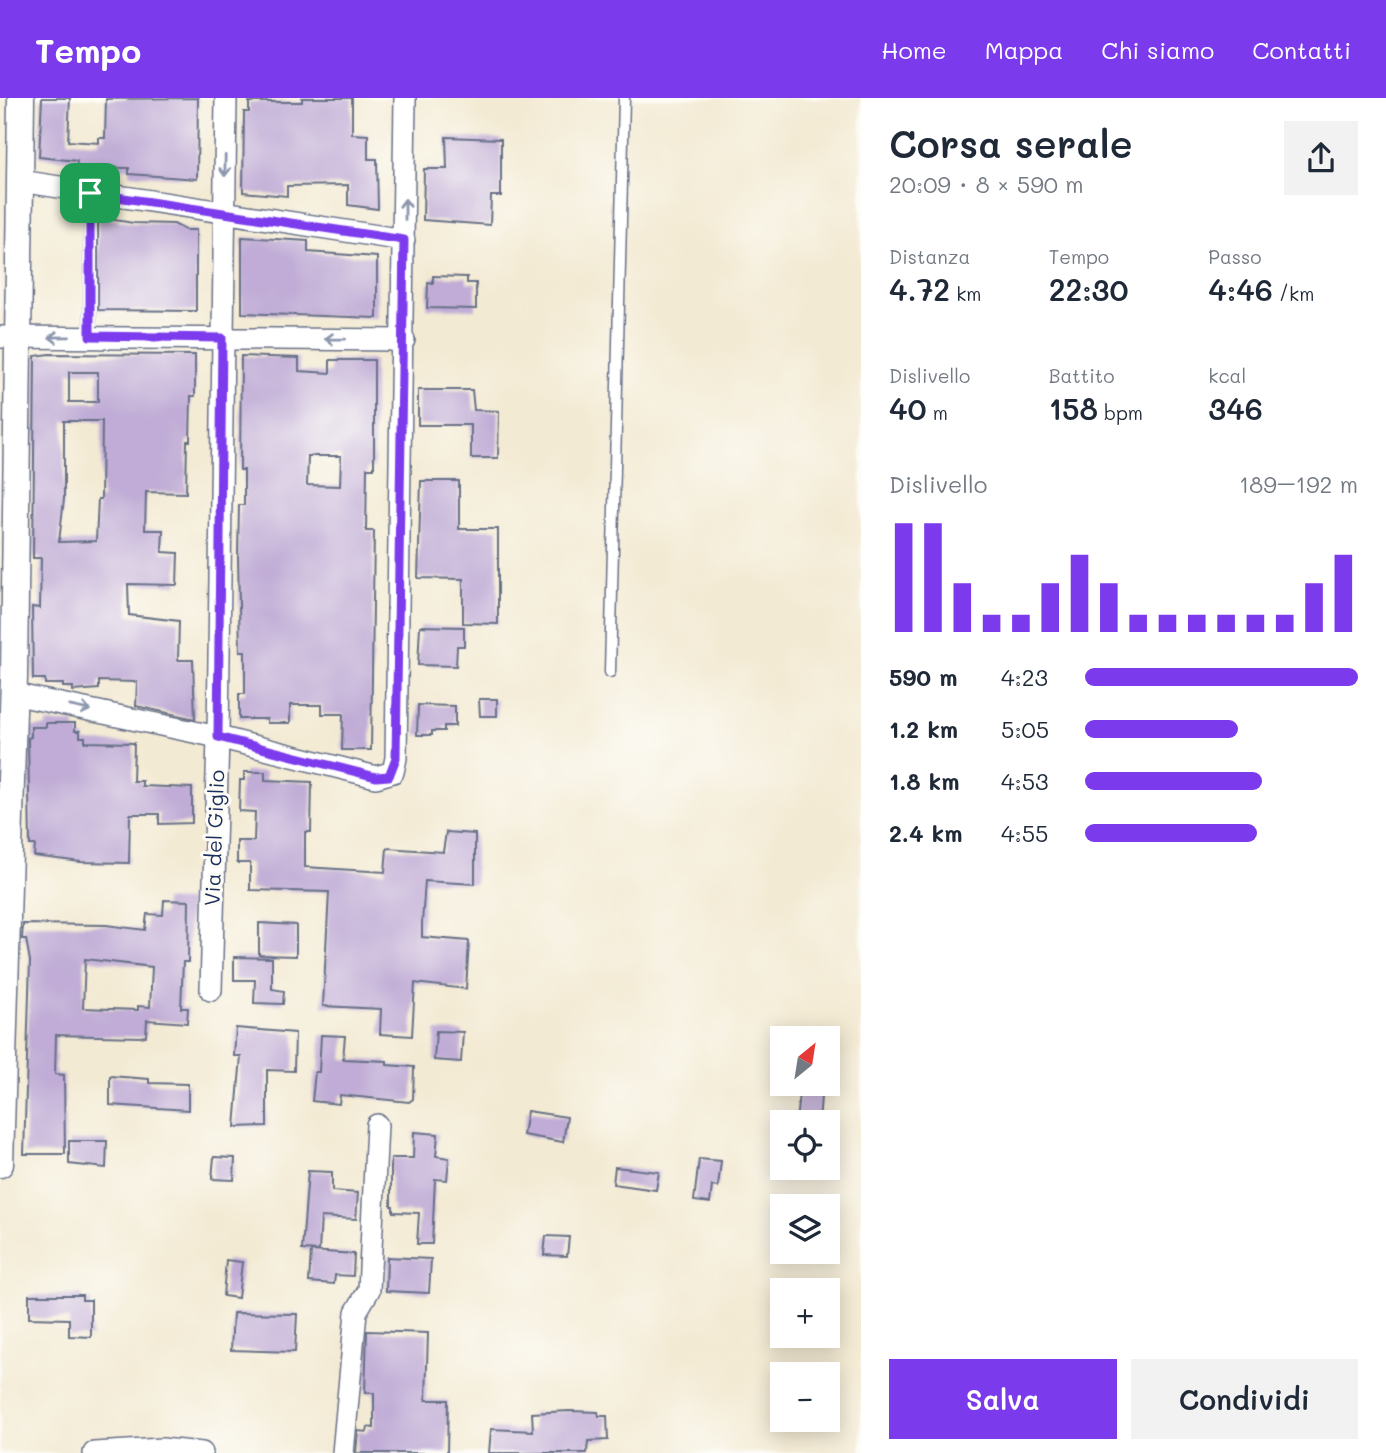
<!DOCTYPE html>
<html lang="it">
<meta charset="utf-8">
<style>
:root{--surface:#fff;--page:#f2f2f3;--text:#1f2937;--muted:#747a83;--accent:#7c3aed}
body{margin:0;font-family:Mali,sans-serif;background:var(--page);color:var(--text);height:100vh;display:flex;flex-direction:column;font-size:26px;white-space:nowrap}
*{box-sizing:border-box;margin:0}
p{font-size:23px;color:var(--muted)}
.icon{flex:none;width:38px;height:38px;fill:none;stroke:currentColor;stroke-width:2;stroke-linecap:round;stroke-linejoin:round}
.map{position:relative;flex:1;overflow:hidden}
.side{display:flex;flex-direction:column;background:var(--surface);width:525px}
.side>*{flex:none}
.needle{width:46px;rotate:30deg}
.buttons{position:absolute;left:770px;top:928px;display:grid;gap:14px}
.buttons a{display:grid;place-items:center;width:70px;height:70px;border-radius:0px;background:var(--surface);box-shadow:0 4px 18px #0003;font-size:35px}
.pin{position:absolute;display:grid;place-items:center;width:60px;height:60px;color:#fff;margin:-30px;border-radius:14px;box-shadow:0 4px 10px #0006}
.round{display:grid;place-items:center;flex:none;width:74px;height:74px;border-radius:0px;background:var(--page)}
.overview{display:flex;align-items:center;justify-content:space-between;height:119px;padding:0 28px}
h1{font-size:38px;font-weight:600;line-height:52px}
.stats{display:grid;grid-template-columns:repeat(3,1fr);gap:10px;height:119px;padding:7px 28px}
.stats div{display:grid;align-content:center}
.stats b{font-size:30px;font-weight:600}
.stats small{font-size:19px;font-weight:400}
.stats p{font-size:19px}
.chart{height:196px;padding:14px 28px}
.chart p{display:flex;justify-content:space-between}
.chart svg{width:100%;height:126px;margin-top:7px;stroke:var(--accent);stroke-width:6}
.action{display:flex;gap:14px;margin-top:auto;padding:14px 28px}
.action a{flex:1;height:80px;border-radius:0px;background:var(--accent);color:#fff;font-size:28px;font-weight:600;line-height:80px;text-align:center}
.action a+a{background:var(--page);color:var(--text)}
ul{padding:0 28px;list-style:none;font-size:23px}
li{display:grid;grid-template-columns:112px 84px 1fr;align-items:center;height:52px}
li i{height:18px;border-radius:9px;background:var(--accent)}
header{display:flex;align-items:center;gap:42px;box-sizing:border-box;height:98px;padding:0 35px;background:var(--accent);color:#fff}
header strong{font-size:33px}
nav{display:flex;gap:38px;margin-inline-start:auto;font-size:24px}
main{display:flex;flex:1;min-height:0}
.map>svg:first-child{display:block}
.building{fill:#c0acd6;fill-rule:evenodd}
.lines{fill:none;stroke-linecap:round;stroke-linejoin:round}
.service-casing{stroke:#677087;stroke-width:13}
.minor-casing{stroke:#677087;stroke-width:24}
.tertiary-casing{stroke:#677087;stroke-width:29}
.service{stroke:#fff;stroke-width:10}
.minor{stroke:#fff;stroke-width:21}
.tertiary{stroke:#fff;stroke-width:26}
.oneway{stroke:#8d97ae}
.route-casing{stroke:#fff;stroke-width:14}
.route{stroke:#7c3aed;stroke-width:9}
.labels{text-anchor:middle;stroke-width:6;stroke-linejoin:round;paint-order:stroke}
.street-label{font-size:21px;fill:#1b2f5e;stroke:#fdfcf7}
</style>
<header>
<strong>Tempo</strong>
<nav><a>Home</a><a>Mappa</a><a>Chi siamo</a><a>Contatti</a></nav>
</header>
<main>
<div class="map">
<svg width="861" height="1355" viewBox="0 0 861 1355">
<rect width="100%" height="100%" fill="#fdfcf7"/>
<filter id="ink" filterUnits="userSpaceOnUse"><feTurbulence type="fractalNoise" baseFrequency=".0143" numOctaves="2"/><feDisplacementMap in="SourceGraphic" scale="14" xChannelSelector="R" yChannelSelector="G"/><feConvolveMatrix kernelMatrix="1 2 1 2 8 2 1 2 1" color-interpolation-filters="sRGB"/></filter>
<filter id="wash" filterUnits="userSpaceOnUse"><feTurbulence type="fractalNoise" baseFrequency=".00686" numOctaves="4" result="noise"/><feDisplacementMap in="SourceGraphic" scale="28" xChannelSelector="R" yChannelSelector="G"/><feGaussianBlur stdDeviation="1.57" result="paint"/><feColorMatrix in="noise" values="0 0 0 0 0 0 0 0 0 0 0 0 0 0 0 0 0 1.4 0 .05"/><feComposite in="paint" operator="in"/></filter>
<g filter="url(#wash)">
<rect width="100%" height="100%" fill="#f3ead3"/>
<g id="blocks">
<path class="building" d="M 42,0 L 70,0 L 68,43 L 99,45 L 99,40 L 105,40 L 106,1 L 198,0 L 197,81 L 129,76 L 129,70 L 76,69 L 77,63 L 39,59 Z
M 302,0 L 352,0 L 352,36 L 368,37 L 368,61 L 377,61 L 378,111 L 348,107 L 348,87 L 287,88 L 287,98 L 243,94 L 244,14 L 249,14 L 249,4 L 302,4 Z
M 446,39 L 501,41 L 501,98 L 491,98 L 490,127 L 423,122 L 424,71 L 447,71 Z
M 98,119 L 133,125 L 174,126 L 185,132 L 196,132 L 196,213 L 98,212 Z
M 242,139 L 308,143 L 308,154 L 377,159 L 377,220 L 242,215 Z
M 433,178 L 467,179 L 467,185 L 476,185 L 476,211 L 427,210 L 428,185 L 433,186 Z
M 49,256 L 195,257 L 195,298 L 191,298 L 190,343 L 187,343 L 186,395 L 146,394 L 145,432 L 163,432 L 162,454 L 178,455 L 177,487 L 128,486 L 129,517 L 179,523 L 178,562 L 193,562 L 195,621 L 136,608 L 137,584 L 99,583 L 99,591 L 73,593 L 73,589 L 63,589 L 63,586 L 45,586 L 45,581 L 33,581 L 32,509 L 40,510 L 41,460 L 33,460 L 35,258 ZM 69,274 L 98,274 L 98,304 L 69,304 ZM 64,323 L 102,323 L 101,401 L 98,401 L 96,443 L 59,444 L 64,401 Z
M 241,258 L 299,260 L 299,273 L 330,275 L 330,262 L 374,262 L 374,370 L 367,370 L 366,433 L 374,433 L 371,652 L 342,652 L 343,616 L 322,616 L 322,607 L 290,607 L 290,625 L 267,625 L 267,621 L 239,621 L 239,596 L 245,596 L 245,553 L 240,553 L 238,458 L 239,407 L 244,407 L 244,372 L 240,372 ZM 308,358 L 341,358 L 340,388 L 307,387 Z
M 418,292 L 472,292 L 474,312 L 499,313 L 498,360 L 471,360 L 471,327 L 418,327 Z
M 421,383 L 459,383 L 459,431 L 498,431 L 498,526 L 463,525 L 463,481 L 418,480 Z
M 420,528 L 464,529 L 464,548 L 457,548 L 456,568 L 418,567 Z
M 479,601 L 497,601 L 497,618 L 480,618 Z
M 418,607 L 455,608 L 455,628 L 444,628 L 444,633 L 432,633 L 432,637 L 417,637 Z
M 46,625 L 75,625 L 75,633 L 80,633 L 80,639 L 85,639 L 85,644 L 134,645 L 133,683 L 142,683 L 142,688 L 192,690 L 192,725 L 159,726 L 159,716 L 130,716 L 129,765 L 81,764 L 34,758 L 35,747 L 30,747 L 28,640 L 31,639 L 31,629 L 46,629 Z
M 244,674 L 265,674 L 265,682 L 312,684 L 311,734 L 305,734 L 305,769 L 385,774 L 387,750 L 443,754 L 446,734 L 475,736 L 475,786 L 425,783 L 422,825 L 422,839 L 469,843 L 466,891 L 415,885 L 412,938 L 380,936 L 381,911 L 323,908 L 329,794 L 250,792 L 250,765 L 237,765 L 237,743 L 254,743 L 255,714 L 239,713 L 240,682 L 244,682 Z
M 164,802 L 189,803 L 188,864 L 183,864 L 181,910 L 188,910 L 187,925 L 147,922 L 146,938 L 140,939 L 56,937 L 55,976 L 64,977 L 65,1056 L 24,1056 L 30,863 L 26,841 L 22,841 L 23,826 L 106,827 L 145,832 L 147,816 L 163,817 ZM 85,861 L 152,869 L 150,909 L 138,908 L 138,912 L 83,910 Z
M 259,825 L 296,827 L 296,858 L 259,857 Z
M 234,859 L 272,860 L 272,891 L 284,893 L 283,906 L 254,905 L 255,882 L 234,882 Z
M 236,930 L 295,935 L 294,973 L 267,972 L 267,1028 L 235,1029 L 241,958 L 234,958 Z
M 436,933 L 463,934 L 461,964 L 434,962 Z
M 321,937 L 345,938 L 343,961 L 387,963 L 387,967 L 414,969 L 413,1001 L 409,1004 L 340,997 L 339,1006 L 312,1003 L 315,974 L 319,974 Z
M 110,978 L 149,981 L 149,985 L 188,986 L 188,1012 L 110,1007 Z
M 800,985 L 822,985 L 819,1024 L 796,1024 Z
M 527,1013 L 567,1019 L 563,1044 L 523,1037 Z
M 414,1034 L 438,1036 L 436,1058 L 449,1060 L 447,1082 L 435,1081 L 432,1146 L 417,1146 L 419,1115 L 393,1114 L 393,1108 L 391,1108 L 391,1060 L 413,1060 Z
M 69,1043 L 107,1043 L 106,1070 L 69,1066 Z
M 214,1059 L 235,1060 L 234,1082 L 212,1081 Z
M 699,1061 L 721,1063 L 718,1089 L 712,1088 L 710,1105 L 694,1103 Z
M 615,1069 L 659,1074 L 656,1092 L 613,1086 Z
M 308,1073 L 332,1074 L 332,1093 L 358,1095 L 356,1121 L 321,1119 L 319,1153 L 302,1152 Z
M 546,1138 L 569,1139 L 567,1158 L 544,1157 Z
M 311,1153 L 354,1156 L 353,1178 L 335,1177 L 334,1186 L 309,1184 Z
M 387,1159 L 431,1161 L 429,1195 L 386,1193 Z
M 226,1162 L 242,1164 L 238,1200 L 223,1198 Z
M 29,1197 L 82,1197 L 82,1202 L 91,1202 L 91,1239 L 69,1238 L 69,1221 L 29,1220 Z
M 233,1215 L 297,1216 L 295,1254 L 231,1252 Z
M 367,1233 L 428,1235 L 426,1302 L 448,1302 L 447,1355 L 356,1355 L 358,1333 L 367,1334 L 368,1329 L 374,1330 L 374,1295 L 365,1295 Z
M 569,1313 L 598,1314 L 599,1318 L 607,1318 L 608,1342 L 588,1343 L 587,1355 L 489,1355 L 491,1331 L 533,1333 L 532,1315 Z"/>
</g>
</g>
<g filter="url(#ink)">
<use href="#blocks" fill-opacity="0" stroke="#677087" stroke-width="2"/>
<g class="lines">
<defs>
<path id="service" d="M 90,95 L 90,238
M 610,574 L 624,0"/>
<path id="minor" d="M 20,83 L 404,142
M 0,239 L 404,242
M 13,596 L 218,639 L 376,679 L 393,674 L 396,660 L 405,0
M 211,892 L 218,639 L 226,0
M 94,1355 L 162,1351 L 202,1355
M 343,1355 L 356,1214 L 369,1192 L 377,1027"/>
<path id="tertiary" d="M 0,1066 L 14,578 L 21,0"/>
</defs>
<use href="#service" class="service-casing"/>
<use href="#minor" class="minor-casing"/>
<use href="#tertiary" class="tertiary-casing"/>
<use href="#service" class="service"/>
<use href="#minor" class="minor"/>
<use href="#tertiary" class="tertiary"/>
</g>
<defs><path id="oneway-shaft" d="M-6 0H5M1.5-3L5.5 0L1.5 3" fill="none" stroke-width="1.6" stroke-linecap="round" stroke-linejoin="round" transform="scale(1.75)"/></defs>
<g class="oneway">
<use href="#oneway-shaft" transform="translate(225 68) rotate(91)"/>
<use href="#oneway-shaft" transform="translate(405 111) rotate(-90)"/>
<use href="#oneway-shaft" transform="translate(59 239) rotate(179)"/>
<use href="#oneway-shaft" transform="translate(335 241) rotate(-179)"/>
<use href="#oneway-shaft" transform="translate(80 610) rotate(12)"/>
</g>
</g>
<g class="lines" filter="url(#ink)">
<defs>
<path id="route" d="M 90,95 L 404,142 L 396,660 L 389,678 L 376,679 L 218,639 L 222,240 L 90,238 Z"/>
</defs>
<use href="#route" class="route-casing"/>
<use href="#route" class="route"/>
</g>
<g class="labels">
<g class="street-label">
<text transform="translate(215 740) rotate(-88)" y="7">Via del Giglio</text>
</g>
</g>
</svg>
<div class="buttons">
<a><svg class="needle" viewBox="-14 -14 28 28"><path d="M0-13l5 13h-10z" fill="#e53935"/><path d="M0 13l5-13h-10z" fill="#747a83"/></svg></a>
<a><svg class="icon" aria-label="locate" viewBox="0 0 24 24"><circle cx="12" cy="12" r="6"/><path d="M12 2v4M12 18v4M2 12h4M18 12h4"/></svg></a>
<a><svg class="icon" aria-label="layers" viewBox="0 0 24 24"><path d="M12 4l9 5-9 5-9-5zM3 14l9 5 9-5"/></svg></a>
<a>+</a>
<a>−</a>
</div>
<div class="pin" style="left:90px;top:95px;background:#1e9e55"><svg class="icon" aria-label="arrive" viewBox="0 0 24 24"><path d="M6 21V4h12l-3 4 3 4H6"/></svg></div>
</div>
<section class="side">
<div class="overview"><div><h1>Corsa serale</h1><p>20:09 · 8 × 590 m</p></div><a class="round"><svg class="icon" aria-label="share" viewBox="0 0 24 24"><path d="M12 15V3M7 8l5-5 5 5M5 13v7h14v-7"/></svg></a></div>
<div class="stats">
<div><p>Distanza</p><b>4.72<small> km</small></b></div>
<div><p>Tempo</p><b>22:30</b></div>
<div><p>Passo</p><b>4:46<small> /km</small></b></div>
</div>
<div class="stats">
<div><p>Dislivello</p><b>40<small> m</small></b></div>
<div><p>Battito</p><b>158<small> bpm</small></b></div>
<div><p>kcal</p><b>346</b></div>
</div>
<div class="chart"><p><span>Dislivello</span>189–192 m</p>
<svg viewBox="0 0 160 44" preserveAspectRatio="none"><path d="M5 44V6M15 44V6M25 44V27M35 44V38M45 44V38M55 44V27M65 44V17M75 44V27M85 44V38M95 44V38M105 44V38M115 44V38M125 44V38M135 44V38M145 44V27M155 44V17"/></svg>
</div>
<ul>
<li><b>590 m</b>4:23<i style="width:100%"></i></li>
<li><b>1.2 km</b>5:05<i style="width:56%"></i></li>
<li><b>1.8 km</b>4:53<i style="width:65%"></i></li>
<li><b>2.4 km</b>4:55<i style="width:63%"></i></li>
</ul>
<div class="action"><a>Salva</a><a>Condividi</a></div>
</section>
</main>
